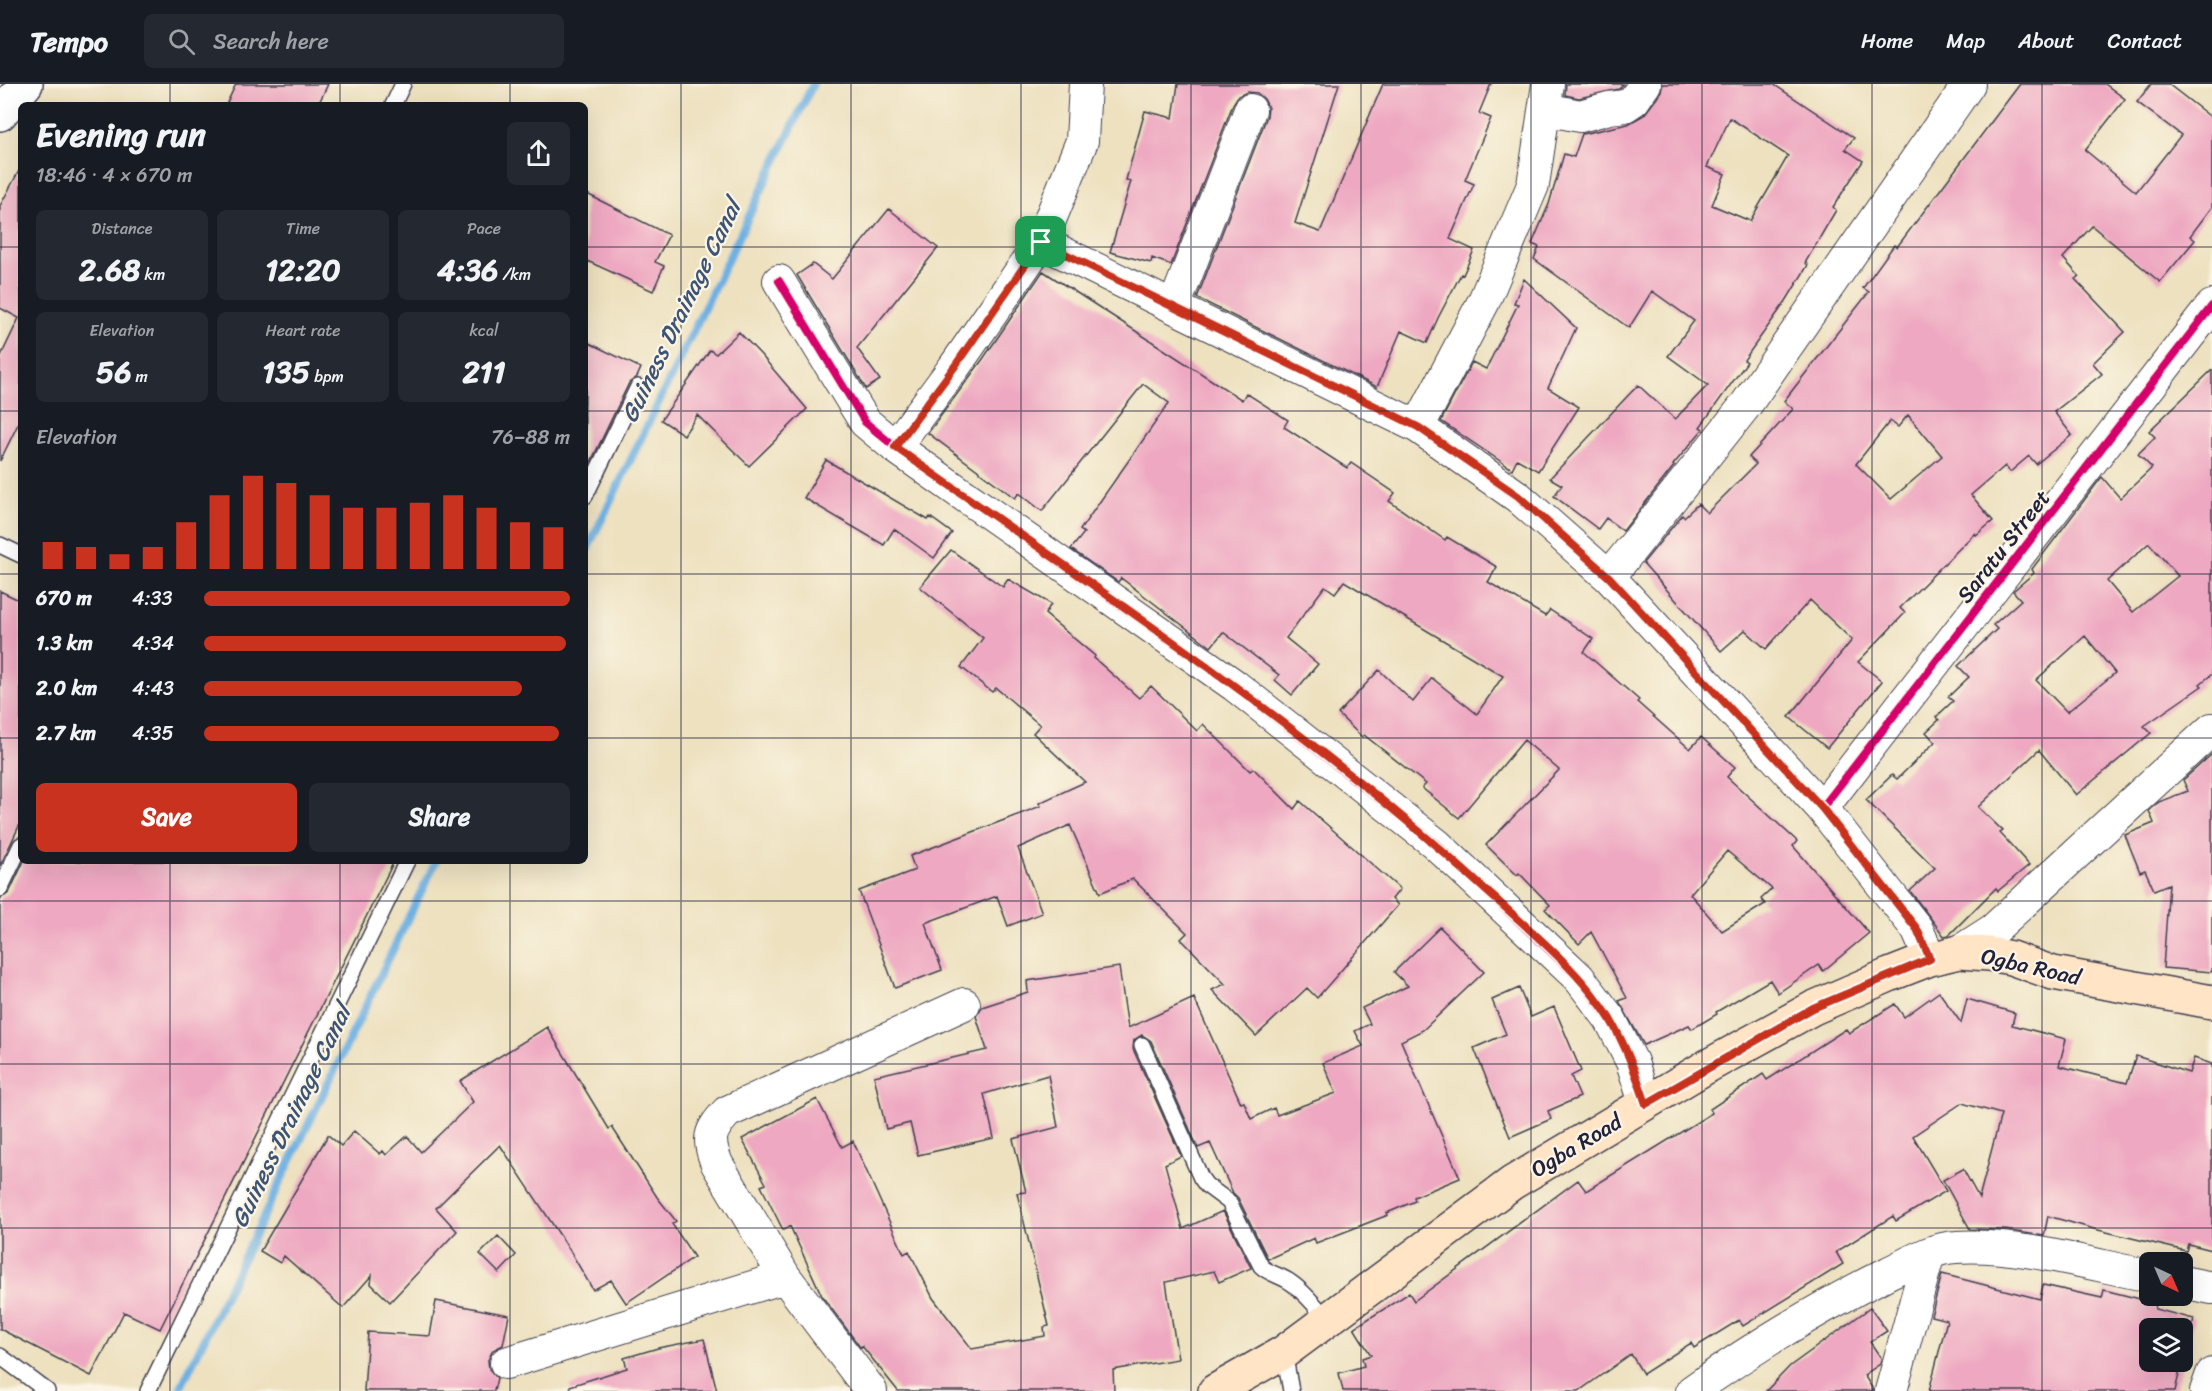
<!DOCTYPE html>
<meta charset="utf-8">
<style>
:root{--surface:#171b24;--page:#242831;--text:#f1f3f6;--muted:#9ea1a6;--line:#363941;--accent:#c8321e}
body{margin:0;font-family:Sriracha,sans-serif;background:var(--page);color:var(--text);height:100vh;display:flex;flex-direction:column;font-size:22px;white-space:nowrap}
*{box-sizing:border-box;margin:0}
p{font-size:20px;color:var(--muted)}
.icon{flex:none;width:33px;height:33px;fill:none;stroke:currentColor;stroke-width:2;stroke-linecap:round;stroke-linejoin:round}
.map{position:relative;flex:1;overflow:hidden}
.side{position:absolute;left:18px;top:18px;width:570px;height:762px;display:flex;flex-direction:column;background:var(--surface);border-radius:9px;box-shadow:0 6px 24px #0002}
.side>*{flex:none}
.needle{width:39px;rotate:136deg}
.tools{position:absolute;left:2139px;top:1168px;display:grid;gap:12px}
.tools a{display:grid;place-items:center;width:54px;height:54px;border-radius:9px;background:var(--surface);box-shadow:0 6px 24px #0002;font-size:30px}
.pin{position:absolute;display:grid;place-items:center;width:51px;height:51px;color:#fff;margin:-26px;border-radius:12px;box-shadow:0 3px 9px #0006}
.round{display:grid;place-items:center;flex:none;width:63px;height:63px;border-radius:9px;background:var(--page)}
.summary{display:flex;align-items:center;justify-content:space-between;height:102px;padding:0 18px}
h1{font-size:33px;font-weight:700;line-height:45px}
.figures{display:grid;grid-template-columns:repeat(3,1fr);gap:9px;height:102px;padding:6px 18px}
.figures div{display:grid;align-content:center;border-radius:9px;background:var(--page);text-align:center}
.figures b{font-size:30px;font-weight:700}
.figures small{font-size:16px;font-weight:400}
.figures p{font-size:16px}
.chart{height:168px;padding:12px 18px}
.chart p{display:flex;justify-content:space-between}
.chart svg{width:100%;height:108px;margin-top:6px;stroke:var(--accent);stroke-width:6}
.primary-button{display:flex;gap:12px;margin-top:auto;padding:12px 18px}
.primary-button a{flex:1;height:69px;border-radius:9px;background:var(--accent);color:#fff;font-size:24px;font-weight:700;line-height:69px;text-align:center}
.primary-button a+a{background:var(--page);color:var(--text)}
ul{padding:0 18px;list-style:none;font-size:20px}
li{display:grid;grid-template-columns:96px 72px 1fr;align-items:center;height:45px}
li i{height:15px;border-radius:8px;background:var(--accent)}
header{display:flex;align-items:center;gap:36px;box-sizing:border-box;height:84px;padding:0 30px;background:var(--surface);border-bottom:2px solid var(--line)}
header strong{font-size:28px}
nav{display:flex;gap:33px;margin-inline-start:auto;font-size:21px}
.search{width:420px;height:54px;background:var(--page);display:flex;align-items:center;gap:15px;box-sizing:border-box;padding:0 21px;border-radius:9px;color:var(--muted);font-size:22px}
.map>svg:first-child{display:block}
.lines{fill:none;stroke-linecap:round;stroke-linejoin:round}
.stream{stroke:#6db0e2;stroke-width:8}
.building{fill:#eea8c1;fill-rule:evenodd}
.service-casing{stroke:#403f4f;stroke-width:18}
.minor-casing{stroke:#403f4f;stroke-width:34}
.tertiary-casing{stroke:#403f4f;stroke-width:36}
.secondary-casing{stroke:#403f4f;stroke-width:36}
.service{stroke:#fff;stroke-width:15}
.minor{stroke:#fff;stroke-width:32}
.tertiary{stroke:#fff;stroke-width:33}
.secondary{stroke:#ffe4c6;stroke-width:33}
.cycleway-casing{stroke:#fcf5e5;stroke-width:11}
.cycleway{stroke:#d6006c;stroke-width:8}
.route-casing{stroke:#fff;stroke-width:12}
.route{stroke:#c8321e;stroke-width:8}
.grid{fill:none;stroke:#22223b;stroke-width:1.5;stroke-opacity:0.55}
.labels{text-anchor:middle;stroke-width:4.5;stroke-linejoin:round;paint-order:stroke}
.street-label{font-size:22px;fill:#22223b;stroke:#fcf5e5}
.water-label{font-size:24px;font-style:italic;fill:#3c5475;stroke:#fcf5e5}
</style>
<header>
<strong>Tempo</strong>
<div class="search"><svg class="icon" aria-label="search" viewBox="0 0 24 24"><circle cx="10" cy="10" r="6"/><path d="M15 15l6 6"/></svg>Search here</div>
<nav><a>Home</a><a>Map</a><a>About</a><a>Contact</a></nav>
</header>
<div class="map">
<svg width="2212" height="1307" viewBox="0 0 2212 1307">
<rect width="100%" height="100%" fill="#fcf5e5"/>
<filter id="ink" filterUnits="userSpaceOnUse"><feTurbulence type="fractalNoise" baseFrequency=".0167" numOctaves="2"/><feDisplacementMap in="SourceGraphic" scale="12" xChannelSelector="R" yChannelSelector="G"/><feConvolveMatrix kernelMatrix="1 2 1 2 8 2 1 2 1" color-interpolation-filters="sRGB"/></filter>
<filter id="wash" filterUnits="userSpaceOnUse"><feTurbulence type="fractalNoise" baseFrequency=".008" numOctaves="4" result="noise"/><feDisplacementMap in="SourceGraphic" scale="24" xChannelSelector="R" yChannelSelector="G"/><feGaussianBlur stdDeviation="1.35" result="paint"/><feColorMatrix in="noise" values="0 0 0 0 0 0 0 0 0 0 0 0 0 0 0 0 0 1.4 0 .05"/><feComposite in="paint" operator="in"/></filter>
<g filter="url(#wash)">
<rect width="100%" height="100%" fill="#ede1c0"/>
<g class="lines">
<path class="stream" d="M 585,470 L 813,0
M 180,1305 L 436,777"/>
</g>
<g id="blocks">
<path class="building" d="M 236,0 L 328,0 L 318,21 L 226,21 Z
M 1178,0 L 1339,0 L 1295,139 L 1320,148 L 1383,0 L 1491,0 L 1479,29 L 1491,34 L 1465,96 L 1474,100 L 1450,155 L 1474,166 L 1463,191 L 1461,190 L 1438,234 L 1427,259 L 1401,247 L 1377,303 L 1197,214 L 1267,32 L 1268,23 L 1264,15 L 1257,9 L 1247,8 L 1238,12 L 1233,20 L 1171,181 L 1152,174 L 1151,179 L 1110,168 L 1131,97 L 1126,96 L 1145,27 L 1173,34 Z
M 1566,0 L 1623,0 L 1619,5 L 1579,14 L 1565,11 Z
M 1663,0 L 1773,0 L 1854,54 L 1845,65 L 1863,77 L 1833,123 L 1836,126 L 1805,179 L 1808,181 L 1786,217 L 1744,276 L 1747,278 L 1700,343 L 1703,345 L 1673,381 L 1674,382 L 1623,447 L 1606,434 L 1598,445 L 1554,412 L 1562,401 L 1550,394 L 1638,301 L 1675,335 L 1708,301 L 1668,272 L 1694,237 L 1652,207 L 1629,244 L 1534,175 L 1539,163 L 1532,160 L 1549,120 L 1564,70 L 1574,73 L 1582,50 L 1628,40 L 1644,31 L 1660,10 ZM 1730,34 L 1788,72 L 1750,137 L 1712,121 L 1725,90 L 1707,83 Z
M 2020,0 L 2105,0 L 2125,15 L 2085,66 L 2136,108 L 2181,51 L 2137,18 L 2151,0 L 2168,0 L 2212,34 L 2212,123 L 2190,152 L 2195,156 L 2160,198 L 2092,142 L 2063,174 L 2079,192 L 2075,195 L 2125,248 L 2093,279 L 2102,290 L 2054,328 L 2072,351 L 2036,380 L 2029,372 L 2010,388 L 2005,382 L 1971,411 L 1993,437 L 1976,451 L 1975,449 L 1900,524 L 1905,529 L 1858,578 L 1882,597 L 1827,664 L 1789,633 L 1852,556 L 1810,516 L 1766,565 L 1745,546 L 1721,567 L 1643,479 L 1682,431 L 1684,433 L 1698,420 L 1707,429 L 1756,380 L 1749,373 L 1793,325 L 1784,317 L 1869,208 L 1863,204 L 1894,161 L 1897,163 ZM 1908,331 L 1942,372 L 1891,415 L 1856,380 L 1890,337 L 1898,343 Z
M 21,83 L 21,334 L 0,377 L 0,274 L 19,234 L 0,224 L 0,122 Z
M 585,109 L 669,151 L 655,178 L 664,182 L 653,207 L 585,176 Z
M 889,125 L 938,164 L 857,264 L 880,296 L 866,305 L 797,191 L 813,180 L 832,195 Z
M 1043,187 L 1242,316 L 1246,309 L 1288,336 L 1284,343 L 1347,384 L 1351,379 L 1395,409 L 1389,417 L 1445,456 L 1447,453 L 1497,483 L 1488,498 L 1545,532 L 1550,526 L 1593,555 L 1584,568 L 1639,616 L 1637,618 L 1690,665 L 1701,653 L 1735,683 L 1727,693 L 1797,757 L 1793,762 L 1869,849 L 1823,887 L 1819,881 L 1778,909 L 1770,896 L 1716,928 L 1717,930 L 1692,945 L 1689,941 L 1644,961 L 1619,917 L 1627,914 L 1591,848 L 1579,860 L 1545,825 L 1550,821 L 1519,789 L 1517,791 L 1486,761 L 1559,686 L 1524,656 L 1459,734 L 1422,704 L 1426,700 L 1364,651 L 1362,653 L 1338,630 L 1379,586 L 1413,618 L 1432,594 L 1477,630 L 1503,592 L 1344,497 L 1335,509 L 1325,502 L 1286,554 L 1318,580 L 1292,611 L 1275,596 L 1279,591 L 1223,548 L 1211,563 L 1121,494 L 1118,498 L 1071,465 L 1084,449 L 1080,446 L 1169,319 L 1143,300 L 1042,427 L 1019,409 L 1015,414 L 928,349 L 983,275 ZM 1727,767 L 1772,805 L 1761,815 L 1765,820 L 1722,847 L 1690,810 Z
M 1524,195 L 1576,244 L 1548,304 L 1579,323 L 1538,387 L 1517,375 L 1512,385 L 1441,337 L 1472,278 L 1486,285 L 1518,220 L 1514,219 Z
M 739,248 L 761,271 L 807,325 L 749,382 L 697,331 L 684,351 L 661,336 L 710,266 L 716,270 Z
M 585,257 L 641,284 L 637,293 L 629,299 L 585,390 Z
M 2212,286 L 2212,590 L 2200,600 L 2202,602 L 2144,642 L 2151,649 L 2076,711 L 2039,666 L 1978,723 L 2003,747 L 2000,749 L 2029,781 L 1998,807 L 1996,804 L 1949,851 L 1944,852 L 1910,807 L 1935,784 L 1866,716 L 1892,691 L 1897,695 L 1935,658 L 1926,648 L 1939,636 L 1936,633 L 1953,617 L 1948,613 L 1969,593 L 1958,582 L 1997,545 L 1993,541 L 2021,516 L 2013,507 L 2034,489 L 2032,485 L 2101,394 L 2102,393 L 2120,414 L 2152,384 L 2138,370 L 2155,353 L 2149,347 ZM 2149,459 L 2178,492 L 2133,528 L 2107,497 ZM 2085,552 L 2115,589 L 2067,628 L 2036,596 Z
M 826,376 L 928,436 L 930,433 L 952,449 L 934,474 L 894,445 L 884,461 L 804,414 Z
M 951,466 L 1003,503 L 1008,495 L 1051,520 L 1045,530 L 1095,572 L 1094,574 L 1139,614 L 1151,602 L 1197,647 L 1203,640 L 1250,687 L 1253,684 L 1294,725 L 1300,717 L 1400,805 L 1392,815 L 1398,821 L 1317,914 L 1307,904 L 1256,952 L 1212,906 L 1225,900 L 1181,855 L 1187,849 L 1133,795 L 1100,809 L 1070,741 L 1018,764 L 1042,829 L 1008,842 L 997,812 L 925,839 L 942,886 L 895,904 L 859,807 L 915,786 L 910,772 L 1041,722 L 1039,719 L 1085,698 L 1033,649 L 1040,641 L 996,604 L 992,608 L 961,583 L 983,554 L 920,503 Z
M 0,507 L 21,517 L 21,738 L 0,782 Z
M 2212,670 L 2212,888 L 2163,884 L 2169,800 L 2154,806 L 2145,786 L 2140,788 L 2125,751 L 2154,739 L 2149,727 L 2159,718 L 2188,707 L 2183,696 Z
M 24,777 L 394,777 L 160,1245 L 124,1228 L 91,1292 L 0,1245 L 0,815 L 9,809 Z
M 1440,843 L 1484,888 L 1423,946 L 1401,957 L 1460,1094 L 1414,1113 L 1415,1117 L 1387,1129 L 1388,1131 L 1316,1159 L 1314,1154 L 1268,1175 L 1238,1114 L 1233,1109 L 1210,1059 L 1198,1064 L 1151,957 L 1142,951 L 1134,956 L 1133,965 L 1181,1072 L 1165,1080 L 1183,1145 L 1223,1127 L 1251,1184 L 1219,1198 L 1214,1187 L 1166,1198 L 1178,1275 L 1113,1286 L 1114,1307 L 898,1307 L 862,1262 L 860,1263 L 822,1212 L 790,1142 L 783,1146 L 761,1102 L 766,1100 L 742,1055 L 817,1015 L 842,1063 L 853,1057 L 904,1170 L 909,1167 L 933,1214 L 972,1265 L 1045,1252 L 1044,1243 L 1049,1242 L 1017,1109 L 1026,1108 L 1013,1055 L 1058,1043 L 1048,991 L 984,1010 L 994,1054 L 918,1071 L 910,1039 L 886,1045 L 874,992 L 987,966 L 976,932 L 982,923 L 1028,908 L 1027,897 L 1119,883 L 1128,944 L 1194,914 L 1241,1019 L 1244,1018 L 1251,1035 L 1274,1024 L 1277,1031 L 1336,1009 L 1323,979 L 1363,962 L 1355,947 L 1370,940 L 1362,924 L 1408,902 L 1394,888 Z
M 1519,904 L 1531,933 L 1554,923 L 1581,987 L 1571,992 L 1580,1013 L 1548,1027 L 1551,1035 L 1510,1053 L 1474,964 L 1506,950 L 1492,916 Z
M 1939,908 L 1961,939 L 1967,915 L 2015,929 L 2012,941 L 2066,955 L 2059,982 L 2127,999 L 2136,972 L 2189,989 L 2194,974 L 2212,980 L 2212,1166 L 2188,1160 L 2186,1167 L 2094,1145 L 2048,1132 L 2044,1152 L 2005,1146 L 1970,1145 L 1943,1096 L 1963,1085 L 1979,1114 L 2001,1030 L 1962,1019 L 1913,1052 L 1946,1107 L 1896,1137 L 1893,1132 L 1836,1168 L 1843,1180 L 1743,1242 L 1739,1236 L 1694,1264 L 1691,1259 L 1643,1290 L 1631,1270 L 1579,1307 L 1343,1307 L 1339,1289 L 1364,1282 L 1362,1274 L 1371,1271 L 1354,1244 L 1409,1209 L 1414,1217 L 1578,1096 L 1586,1107 L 1712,1029 L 1710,1025 L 1763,990 L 1767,996 L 1846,945 L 1849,949 L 1895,920 L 1904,933 Z
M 547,943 L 609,1045 L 612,1043 L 657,1113 L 676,1137 L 672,1140 L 694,1173 L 626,1219 L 611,1196 L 593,1206 L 569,1165 L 500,1061 L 436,1124 L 457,1147 L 390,1218 L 371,1200 L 372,1191 L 343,1224 L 284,1172 L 280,1179 L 260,1167 L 328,1051 L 341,1062 L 354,1047 L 380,1070 L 383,1067 L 386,1071 L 407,1052 L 421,1068 L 473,1018 L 460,997 Z
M 498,1152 L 516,1171 L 499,1189 L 480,1170 Z
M 1942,1190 L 2040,1215 L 2043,1201 L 2102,1214 L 2104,1206 L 2156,1219 L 2155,1225 L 2194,1235 L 2182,1278 L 2182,1245 L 2150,1245 L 2150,1278 L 2182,1278 L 2175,1307 L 1929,1307 L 1947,1236 L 1931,1232 Z
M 436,1217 L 509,1231 L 503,1261 L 493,1266 L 488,1276 L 489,1285 L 497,1294 L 494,1307 L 364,1307 L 368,1248 L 430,1252 Z
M 1870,1224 L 1887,1247 L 1870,1258 L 1881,1274 L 1880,1280 L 1864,1291 L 1874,1307 L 1766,1307 L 1790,1282 Z
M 704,1255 L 717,1307 L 571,1307 L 570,1302 L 627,1284 L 624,1274 L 658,1264 Z"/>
</g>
</g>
<g filter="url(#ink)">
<use href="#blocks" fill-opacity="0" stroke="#403f4f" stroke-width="1.5"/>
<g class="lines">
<defs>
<path id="service" d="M 393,21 L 403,0
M 585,412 L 638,303
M 0,461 L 21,471
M 0,805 L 21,761
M 1142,961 L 1201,1094 L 1206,1101 L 1229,1118 L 1261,1182 C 1269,1190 1280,1191 1290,1198 C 1304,1207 1315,1222 1327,1235
M 1284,1268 L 1291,1307
M 0,1272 L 47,1307
M 148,1307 L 407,777"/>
<path id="minor" d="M 1545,25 L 1580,32 L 1609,24 L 1625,22 L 1634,16 L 1645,0
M 1041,158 L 1418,343 L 1518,413 L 1609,493 L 1822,724 L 1917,845 L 1930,875
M 779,197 L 865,338 L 895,363 L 1234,601 L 1436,760 L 1579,894 L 1610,935 L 1632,978 L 1645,1019
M 1174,223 L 1250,26
M 1418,343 L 1484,217 L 1533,101 L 1548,0
M 895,363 L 955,282 L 1041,158 L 1082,57 L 1085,0
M 1609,493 L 1745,322 L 1969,0
M 1822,724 L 2212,222
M 1959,868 L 1993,846 L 2212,645
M 2182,1198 L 2212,1204
M 506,1279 L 785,1193
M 871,1307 L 785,1193 L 717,1080 C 707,1054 709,1048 727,1028 L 964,920
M 1692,1307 C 1754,1263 1820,1223 1888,1189 C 1909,1179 1932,1164 1956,1163 C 2016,1159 2089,1180 2150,1192
M 1891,1307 L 1929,1169
M 2206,1307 L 2212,1290"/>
<path id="tertiary" d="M 0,30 L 26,0"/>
<path id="secondary" d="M 1215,1307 L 1284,1268 L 1512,1099 L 1706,983 L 1813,924 L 1889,891 L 1930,875 L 1959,868 L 1989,870 L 2011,874 L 2053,889 L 2212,918"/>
</defs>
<use href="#service" class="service-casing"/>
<use href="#minor" class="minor-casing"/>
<use href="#tertiary" class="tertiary-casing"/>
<use href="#secondary" class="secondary-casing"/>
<use href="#service" class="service"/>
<use href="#minor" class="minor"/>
<use href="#tertiary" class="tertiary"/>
<use href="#secondary" class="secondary"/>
<defs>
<path id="cycleway" d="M 1041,158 L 1418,343 L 1518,413 L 1609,493 L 1822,724 L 1917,845 L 1930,875
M 779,197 L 865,338 L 895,363 L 1234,601 L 1436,760 L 1579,894 L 1610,935 L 1632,978 L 1645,1019
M 1822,724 L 2212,222"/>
</defs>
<use href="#cycleway" class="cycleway-casing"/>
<use href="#cycleway" class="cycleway"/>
</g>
</g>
<g class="lines" filter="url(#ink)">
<defs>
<path id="route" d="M 1041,158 L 1418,343 L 1518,412 L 1609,493 L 1822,724 L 1917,845 L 1930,875 L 1813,924 L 1646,1020 C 1636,990 1626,962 1610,935 C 1580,886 1523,840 1480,801 C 1302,638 1092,502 895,363 L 955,282 Z"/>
</defs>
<use href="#route" class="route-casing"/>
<use href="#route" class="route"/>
</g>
<path class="grid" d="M 170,0 L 170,21M 340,0 L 340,21M 510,0 L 510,21M 681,0 L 681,1307M 851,0 L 851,1307M 1021,0 L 1021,1307M 1191,0 L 1191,1307M 1361,0 L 1361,1307M 1531,0 L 1531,1307M 1702,0 L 1702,1307M 1872,0 L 1872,1307M 2042,0 L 2042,1307M 0,163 L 21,163M 585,163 L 2212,163M 0,327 L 21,327M 585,327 L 2212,327M 0,490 L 21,490M 585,490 L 2212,490M 0,654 L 21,654M 585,654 L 2212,654M 170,777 L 170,1307M 340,777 L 340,1307M 510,777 L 510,1307M 0,817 L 2212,817M 0,980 L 2212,980M 0,1144 L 2212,1144"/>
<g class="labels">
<g class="street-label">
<text transform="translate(2003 462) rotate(-52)" y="8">Saratu Street</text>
<text transform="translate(2031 882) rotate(13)" y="8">Ogba Road</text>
<text transform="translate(1576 1061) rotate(-31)" y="8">Ogba Road</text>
</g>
<g class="water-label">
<text transform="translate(681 227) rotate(-64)" y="8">Guiness Drainage Canal</text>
<text transform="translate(291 1032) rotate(-64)" y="8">Guiness Drainage Canal</text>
</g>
</g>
</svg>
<div class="tools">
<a><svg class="needle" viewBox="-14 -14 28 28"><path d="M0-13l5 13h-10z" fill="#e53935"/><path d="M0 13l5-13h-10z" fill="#9ea1a6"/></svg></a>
<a><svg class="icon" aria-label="layers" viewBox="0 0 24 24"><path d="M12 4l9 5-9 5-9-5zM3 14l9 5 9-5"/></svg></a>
</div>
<div class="pin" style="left:1041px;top:158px;background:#1e9e55"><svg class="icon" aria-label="arrive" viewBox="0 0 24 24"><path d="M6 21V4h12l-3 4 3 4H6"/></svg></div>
<section class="side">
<div class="summary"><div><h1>Evening run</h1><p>18:46 · 4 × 670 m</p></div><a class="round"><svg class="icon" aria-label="share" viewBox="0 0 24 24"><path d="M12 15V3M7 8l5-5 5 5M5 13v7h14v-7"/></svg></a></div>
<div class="figures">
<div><p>Distance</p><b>2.68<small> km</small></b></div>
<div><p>Time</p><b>12:20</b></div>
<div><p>Pace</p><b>4:36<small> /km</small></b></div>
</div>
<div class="figures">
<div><p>Elevation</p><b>56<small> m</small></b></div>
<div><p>Heart rate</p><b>135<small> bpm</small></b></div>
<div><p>kcal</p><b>211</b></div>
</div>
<div class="chart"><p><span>Elevation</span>76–88 m</p>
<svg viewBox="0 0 160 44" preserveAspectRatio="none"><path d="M5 44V33M15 44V35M25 44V38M35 44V35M45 44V25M55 44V14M65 44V6M75 44V9M85 44V14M95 44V19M105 44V19M115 44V17M125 44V14M135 44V19M145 44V25M155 44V27"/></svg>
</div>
<ul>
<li><b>670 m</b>4:33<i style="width:100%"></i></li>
<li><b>1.3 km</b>4:34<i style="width:99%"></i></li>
<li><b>2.0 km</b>4:43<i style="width:87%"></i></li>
<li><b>2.7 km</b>4:35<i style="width:97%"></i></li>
</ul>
<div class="primary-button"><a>Save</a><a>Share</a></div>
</section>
</div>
